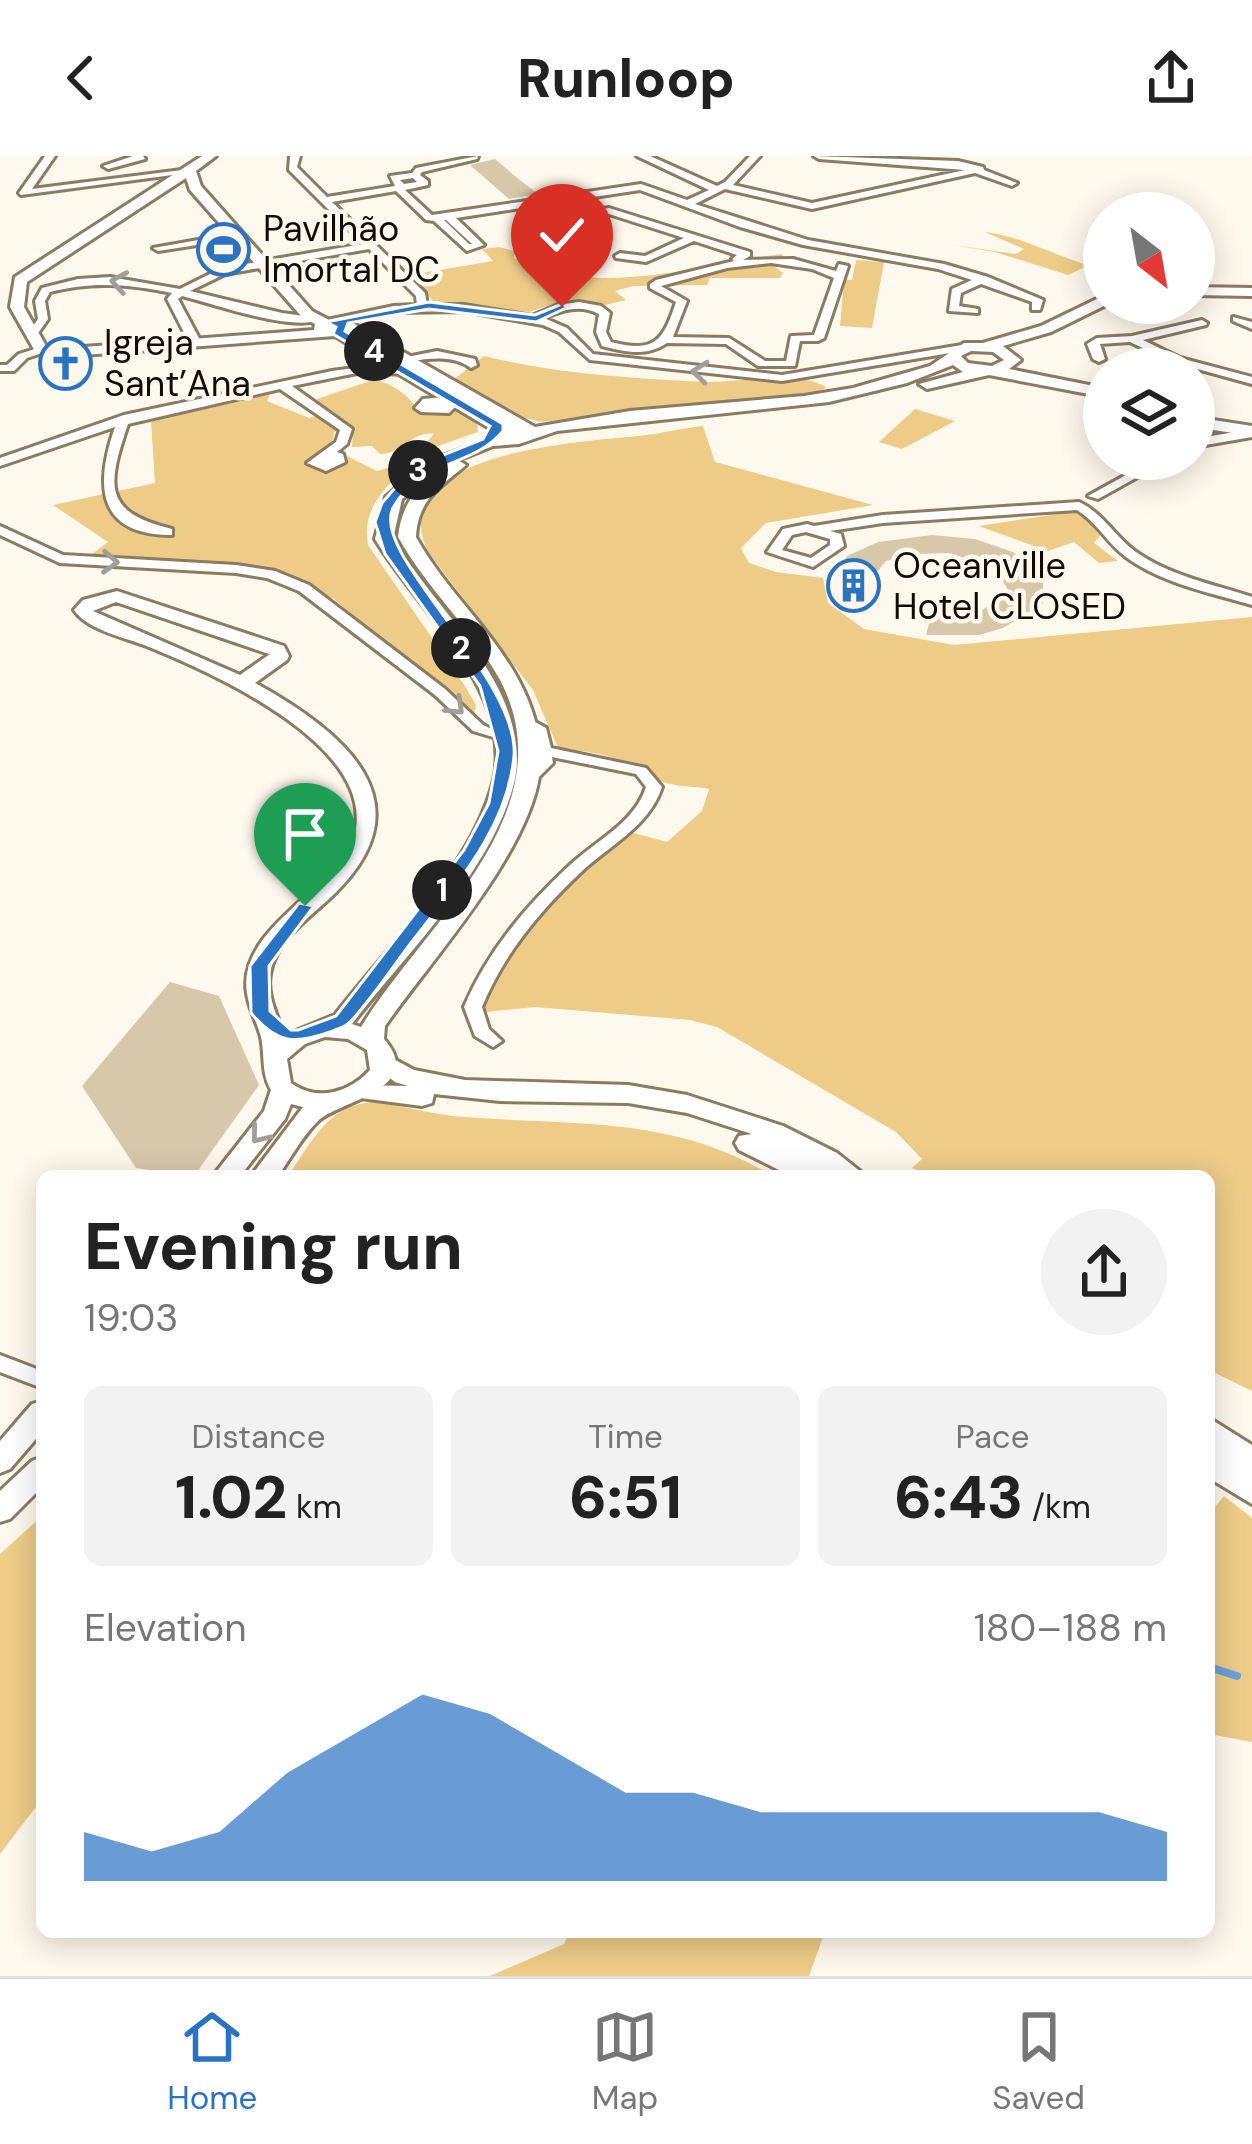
<!DOCTYPE html>
<meta charset="utf-8">
<style>
:root{--surface:#fff;--page:#f2f2f2;--text:#222;--muted:#767676;--line:#e0e0e0;--accent:#2a72c2}
body{margin:0;font-family:"DM Sans",sans-serif;background:var(--page);color:var(--text);height:100vh;display:flex;flex-direction:column;font-size:45px;white-space:nowrap}
*{box-sizing:border-box;margin:0}
p{font-size:39px;color:var(--muted)}
.icon{flex:none;width:66px;height:66px;fill:none;stroke:currentColor;stroke-width:2;stroke-linecap:round;stroke-linejoin:round}
.map{position:relative;flex:1;overflow:hidden}
.panel{position:absolute;left:36px;top:1014px;width:1179px;height:768px;display:flex;flex-direction:column;background:var(--surface);border-radius:18px;box-shadow:0 6px 30px #0003}
.panel>*{flex:none}
.needle{width:78px;rotate:149deg}
.tools{position:absolute;left:1083px;top:36px;display:grid;gap:24px}
.tools a{display:grid;place-items:center;width:132px;height:132px;border-radius:50%;background:var(--surface);box-shadow:0 6px 30px #0003;font-size:60px}
.pin{position:absolute;display:grid;place-items:center;width:102px;height:102px;color:#fff;margin:-123px -51px;border-radius:50% 50% 50% 0;rotate:-45deg;box-shadow:0 0 12px #0007}
.pin .icon{rotate:45deg}
.km{position:absolute;width:60px;height:60px;margin:-30px;border-radius:50%;background:#222;color:#fff;font-size:33px;line-height:60px;text-align:center}
.round{display:grid;place-items:center;flex:none;width:126px;height:126px;border-radius:63px;background:var(--page)}
.headline{display:flex;align-items:center;justify-content:space-between;height:204px;padding:0 48px}
h1{font-size:66px;font-weight:800;line-height:90px}
.stats{display:grid;grid-template-columns:repeat(3,1fr);gap:18px;height:204px;padding:12px 48px}
.stats div{display:grid;align-content:center;border-radius:18px;background:var(--page);text-align:center}
.stats b{font-size:60px;font-weight:800}
.stats small{font-size:33px;font-weight:400}
.stats p{font-size:33px}
.chart{height:336px;padding:24px 48px}
.chart p{display:flex;justify-content:space-between}
.chart svg{width:100%;height:216px;margin-top:12px;fill:var(--accent);opacity:.7}
header{display:flex;justify-content:space-between;align-items:center;height:156px;padding:0 48px;background:var(--surface);font-size:54px;font-weight:800}
.tab-bar{display:flex;justify-content:space-around;align-items:center;height:168px;border-top:3px solid var(--line);background:var(--surface);font-size:33px;color:var(--muted)}
.tab-bar a{display:grid;justify-items:center;gap:6px}
.tab-bar .current{color:var(--accent)}
.map>svg:first-child{display:block}
.green{fill:#edcc88}
.lines{fill:none;stroke-linecap:round;stroke-linejoin:round}
.stream{stroke:#6f9fdb;stroke-width:8}
.building{fill:#d7c8aa}
.street-casing{stroke:#8a7c60;stroke-width:6}
.secondary-casing{stroke:#8a7c60;stroke-width:6}
.primary-casing{stroke:#8a7c60;stroke-width:6}
.street{fill:#fff;fill-rule:evenodd}
.secondary{fill:#fff;fill-rule:evenodd}
.primary{fill:#fff;fill-rule:evenodd}
.oneway{stroke:#a09e9a}
.route{fill:#2a72c2;stroke:#fff;stroke-width:3}
.labels{text-anchor:middle;stroke-width:9;stroke-linejoin:round;paint-order:stroke}
.far-poi-label{font-size:36px;fill:#110c03;stroke:#fff9ed;text-anchor:start}
</style>
<header><svg class="icon" aria-label="back" viewBox="0 0 24 24"><path d="M15 5l-7 7 7 7"/></svg>Runloop<svg class="icon" aria-label="share" viewBox="0 0 24 24"><path d="M12 15V3M7 8l5-5 5 5M5 13v7h14v-7"/></svg></header>
<div class="map">
<svg width="1252" height="1820" viewBox="0 0 1252 1820">
<rect width="100%" height="100%" fill="#fff9ed"/>
<path class="green" d="M 985,76 C 1022,80 1054,100 1089,109 L 1068,119 L 995,96 L 953,89 L 1016,98 L 1024,93 Z
M 499,91 L 515,95 L 514,102 C 596,143 695,110 781,98 L 788,104 L 772,109 L 783,117 L 780,122 L 710,122 L 707,129 L 633,130 L 615,135 L 626,144 L 605,149 L 556,147 L 529,156 L 433,145 L 410,119 L 493,105 L 482,93 Z
M 856,104 L 884,106 L 872,172 L 840,170 L 844,124 L 852,124 Z
M 484,200 C 557,218 631,222 706,226 C 741,227 795,213 826,231 L 818,239 L 541,266 L 521,261 L 453,224 Z
M 373,224 C 395,226 411,244 422,257 L 441,258 L 456,251 L 477,264 L 478,276 L 429,293 L 426,287 L 434,278 C 413,274 401,299 380,298 L 372,290 L 352,291 L 353,273 L 318,249 L 317,243 Z
M 258,235 L 271,236 L 267,245 L 309,262 L 318,259 L 342,274 L 334,276 L 333,284 L 308,305 L 311,310 L 336,310 L 347,300 L 377,315 L 391,311 L 401,316 C 380,337 362,356 368,389 L 463,527 L 476,549 L 473,564 L 334,443 L 282,419 L 87,402 L 108,386 L 53,349 L 155,327 L 151,266 Z
M 915,253 L 955,265 L 902,293 L 879,286 Z
M 703,270 L 715,306 L 873,349 L 766,367 L 741,392 L 749,407 L 776,416 L 823,422 L 828,447 L 864,473 L 954,489 L 1252,461 L 1252,1235 L 1209,1214 L 1209,1020 L 976,1020 C 952,1015 935,1023 912,1012 L 922,1003 L 896,976 L 717,871 L 690,864 L 535,851 L 486,856 L 473,851 L 512,779 L 623,674 L 667,686 L 702,655 L 709,633 C 695,630 674,631 661,625 C 624,605 603,594 559,594 L 533,534 L 428,396 C 381,296 581,286 638,280 C 660,278 681,272 703,270 Z
M 1064,352 L 1080,354 L 1100,380 L 1094,387 L 1118,405 L 1099,407 L 1074,386 L 1048,395 L 979,370 L 1064,357 Z
M 372,946 C 403,949 433,959 464,961 C 577,970 671,959 773,1020 L 288,1020 C 311,987 328,949 372,946 Z
M 1224,1340 L 1252,1362 L 1252,1586 L 1209,1578 L 1209,1358 Z
M 42,1360 L 42,1643 L 0,1698 L 0,1398 Z
M 569,1776 L 822,1776 L 823,1781 L 809,1820 L 490,1820 L 564,1788 Z"/>
<g class="lines">
<path class="stream" d="M 1209,1511 L 1237,1520"/>
</g>
<path class="building" d="M 495,3 L 516,21 L 538,38 L 509,43 L 470,9 Z
M 932,379 L 975,383 L 1013,396 L 1043,421 L 1043,447 L 1003,472 L 979,479 L 926,479 L 931,460 L 979,456 L 1009,436 L 996,413 L 950,397 L 915,398 L 886,405 L 873,421 L 878,440 L 846,448 L 840,440 L 836,418 L 847,400 L 878,386 Z
M 170,826 L 219,840 L 259,929 L 194,1020 L 136,1012 L 82,930 Z"/>
<g class="lines">
<defs>
<path id="street" d="M 45,0 L 55,0 L 32,33 L 190,13 L 195,16 L 21,39 L 19,37 Z
M 133,0 L 143,0 L 145,3 L 108,13 L 103,10 Z
M 290,0 L 300,0 L 297,11 L 327,41 L 395,30 L 390,20 L 412,17 L 416,12 L 478,0 L 477,3 L 422,16 L 420,19 L 428,25 L 428,29 L 405,34 L 432,59 L 641,28 L 687,44 L 709,34 L 637,0 L 650,0 L 717,30 L 725,26 L 750,0 L 760,0 L 733,29 L 812,47 L 965,14 L 819,3 L 814,0 L 958,5 L 983,11 L 984,14 L 1017,27 L 1012,30 L 975,17 L 812,53 L 725,33 L 695,48 L 808,84 L 944,108 L 988,121 L 1043,144 L 1040,154 L 1032,154 L 1032,146 L 981,128 L 961,137 L 959,150 L 978,153 L 978,157 L 949,155 L 952,133 L 972,124 L 938,113 L 803,89 L 740,71 L 640,34 L 456,62 L 484,89 L 467,95 L 434,65 L 426,64 L 396,35 L 332,46 L 425,137 L 427,149 L 464,149 L 532,160 L 558,149 L 579,146 L 601,150 L 610,157 L 606,176 L 611,186 C 654,197 663,186 676,146 L 650,132 L 650,128 L 656,124 L 734,105 L 732,103 L 737,99 L 694,85 L 646,106 L 616,102 L 615,100 L 620,97 L 645,100 L 684,82 L 609,58 L 584,62 L 527,88 L 519,88 L 519,84 L 579,57 L 609,52 L 750,96 L 750,100 L 743,104 L 793,103 L 836,115 L 839,108 L 848,110 L 824,182 L 818,185 L 800,185 L 795,210 L 758,210 L 726,188 L 667,187 C 646,201 626,196 602,190 L 596,176 L 599,158 C 580,148 562,154 544,162 L 567,172 L 593,198 L 782,219 L 962,189 L 968,192 L 962,195 L 782,225 L 590,204 L 559,176 L 543,169 L 464,155 L 394,156 L 328,168 L 328,164 L 332,163 L 394,150 L 417,149 L 416,140 L 369,93 L 225,118 L 190,135 L 282,157 L 320,162 L 321,164 C 288,175 218,149 182,140 L 178,143 L 201,186 L 195,189 L 189,186 L 167,143 L 172,137 C 129,128 92,125 50,136 L 45,145 L 48,163 L 36,180 L 27,178 L 38,163 L 35,145 L 42,132 L 78,123 L 110,121 L 180,133 L 222,112 L 363,88 L 289,14 ZM 413,22 L 417,26 L 404,28 L 400,24 ZM 444,64 L 446,64 L 472,88 L 469,88 ZM 771,107 L 812,113 L 834,122 L 814,179 L 791,180 L 786,205 L 765,205 L 729,182 L 673,181 L 687,145 L 661,130 L 727,112 Z
M 238,77 L 242,78 L 242,82 L 158,95 L 153,92 Z
M 1233,161 L 1252,166 L 1252,173 L 1233,165 Z
M 1202,164 L 1207,167 L 1206,169 L 1143,184 L 1180,202 L 1252,221 L 1252,228 L 1172,206 L 1130,186 L 1100,188 L 1105,203 L 1099,206 L 1093,203 L 1087,188 L 1097,182 L 1132,180 Z
M 41,191 L 45,192 L 45,196 L 27,202 L 14,215 L 0,215 L 0,209 L 7,209 L 19,198 Z
M 437,195 L 475,203 L 477,209 L 471,212 C 450,196 419,204 393,208 L 387,205 Z
M 377,209 L 407,212 L 413,215 L 407,218 L 362,216 L 292,230 L 352,273 L 347,288 L 337,296 L 343,298 L 345,306 L 326,315 L 307,307 L 336,286 L 340,274 L 280,233 L 128,268 C 108,328 101,356 172,373 L 172,379 C 96,379 95,329 115,271 L 0,310 L 0,302 L 124,259 L 332,215 Z
M 444,241 L 457,249 L 449,257 L 421,256 L 415,252 L 423,243 Z
M 1252,273 L 1252,281 L 1194,291 L 1194,283 Z
M 1155,303 L 1170,303 L 1098,343 L 1088,340 Z
M 1079,346 C 1103,357 1115,381 1136,396 C 1170,420 1213,428 1252,441 L 1252,449 C 1211,437 1161,427 1126,401 C 1107,387 1097,366 1077,354 L 883,367 L 830,375 L 841,378 L 844,390 L 813,411 L 767,396 L 783,373 L 807,368 L 814,370 L 883,359 ZM 806,376 L 830,383 L 830,389 L 811,402 L 782,394 L 792,379 Z
M 0,370 L 63,399 L 236,409 L 275,415 L 309,429 L 445,533 L 483,569 L 500,577 L 493,581 L 473,575 L 435,539 L 299,435 L 267,422 L 236,417 L 60,407 L 0,379 Z
M 526,561 L 546,572 L 551,592 L 646,612 L 662,631 C 649,671 608,690 580,717 C 538,757 504,798 482,851 L 489,873 L 502,885 L 493,891 L 475,880 L 464,851 C 488,795 525,751 569,710 C 595,685 635,667 646,631 L 636,618 L 552,601 L 553,607 L 534,626 L 524,626 L 521,623 L 537,606 L 534,577 L 519,565 Z
M 0,1199 L 42,1215 L 42,1232 L 0,1216 Z"/>
<path id="secondary" d="M 202,0 L 216,0 L 196,15 L 201,30 L 312,155 L 331,165 L 349,165 L 535,271 L 630,255 L 804,240 L 853,232 L 930,210 L 964,187 L 983,187 L 1041,170 L 1099,142 L 1104,141 L 1104,147 L 1110,147 L 1051,176 L 1003,190 L 1021,204 L 1009,213 L 1099,231 L 1102,234 L 1094,239 L 989,219 L 927,233 L 919,228 L 963,216 L 953,209 L 907,227 L 829,246 L 557,275 L 519,288 L 493,290 L 458,304 L 466,309 C 440,331 418,343 416,381 C 444,432 490,472 518,523 C 534,553 544,587 539,621 C 526,700 432,803 385,870 L 384,883 C 428,933 339,945 318,965 C 303,979 290,1003 278,1020 L 251,1020 L 303,951 L 291,948 L 285,963 L 240,1020 L 213,1020 L 264,955 L 271,934 C 261,917 265,899 261,881 C 257,866 249,853 247,837 C 240,797 279,764 306,740 C 325,723 349,703 355,677 C 375,590 217,519 154,493 C 130,482 89,476 74,454 L 83,444 L 117,435 L 284,490 L 289,500 L 287,504 L 255,527 C 344,576 431,647 331,741 C 309,762 275,785 270,818 C 266,840 278,860 284,880 L 335,859 C 388,790 473,710 494,624 C 501,595 493,561 480,534 C 453,479 407,435 375,383 L 386,341 L 426,306 L 501,279 L 335,180 L 70,200 L 36,197 L 10,151 L 15,121 ZM 186,22 L 190,34 L 302,161 L 315,168 L 314,174 L 70,192 L 46,190 L 24,151 L 27,126 ZM 971,195 L 993,196 L 1004,204 L 992,210 L 968,207 L 961,200 ZM 445,310 C 418,327 401,349 398,381 C 427,433 472,473 500,524 C 569,656 424,768 361,871 L 352,868 C 406,798 495,712 515,623 C 521,594 512,560 499,534 C 471,479 425,435 393,383 L 402,343 ZM 116,446 L 269,498 L 270,498 L 240,519 L 93,455 ZM 325,881 L 348,883 L 367,894 L 370,914 C 349,937 317,946 291,927 L 287,903 L 305,888 Z
M 1194,131 L 1252,132 L 1252,140 L 1194,139 Z
M 1194,261 L 1252,270 L 1252,280 L 1194,271 Z
M 42,1245 L 42,1276 L 10,1313 L 0,1317 L 0,1285 L 32,1248 Z
M 42,1301 L 42,1331 L 10,1363 L 0,1366 L 0,1335 L 32,1305 Z"/>
<path id="primary" d="M 384,898 L 414,914 L 465,924 L 628,929 L 687,939 L 783,970 L 837,997 L 866,1020 L 791,1020 L 739,994 L 735,987 L 739,980 L 752,978 L 687,957 L 628,947 L 500,945 L 434,938 L 432,947 L 422,950 L 353,941 L 349,935 L 353,929 L 408,930 L 395,926 L 371,907 L 374,901 Z
M 1209,1262 L 1252,1289 L 1252,1348 L 1209,1322 Z"/>
</defs>
<use href="#street" class="street-casing"/>
<use href="#secondary" class="secondary-casing"/>
<use href="#primary" class="primary-casing"/>
<use href="#street" class="street"/>
<use href="#secondary" class="secondary"/>
<use href="#primary" class="primary"/>
</g>
<defs><path id="oneway-chevron" d="M-2-3.5L2.5 0L-2 3.5" fill="none" stroke-width="1.6" stroke-linecap="round" stroke-linejoin="round" transform="scale(3)"/></defs>
<g class="oneway">
<use href="#oneway-chevron" transform="translate(119 126) rotate(-170)"/>
<use href="#oneway-chevron" transform="translate(700 216) rotate(-174)"/>
<use href="#oneway-chevron" transform="translate(110 406) rotate(3)"/>
<use href="#oneway-chevron" transform="translate(456 551) rotate(44)"/>
<use href="#oneway-chevron" transform="translate(259 979) rotate(129)"/>
</g>
<path class="route" d="M 429,146 L 535,159 L 562,148 L 568,151 L 536,166 L 429,153 L 348,167 L 345,175 L 503,268 L 503,275 C 473,312 420,303 393,352 C 369,398 520,522 514,600 C 507,673 457,727 414,783 C 394,809 375,838 353,863 C 347,871 339,872 330,876 C 294,889 276,887 251,857 L 250,810 L 299,747 L 314,750 L 269,810 L 270,855 L 291,874 L 298,874 L 336,860 L 464,694 L 489,647 L 498,595 L 480,530 L 385,398 L 375,366 L 382,347 L 413,311 L 483,283 L 490,270 L 333,178 L 336,171 L 326,166 Z"/>
<defs>
<symbol id="stadium-ring" viewBox="-11 -11 22 22"><circle r="9.5" fill="#fff9ed" stroke="#2a72c2" stroke-width="1.5"/><path d="M0-5a6.5 5 0 1 0 0 10a6.5 5 0 1 0 0-10ZM-3.5-1.8h7v3.6h-7Z" fill="#2a72c2"/></symbol>
<symbol id="church-ring" viewBox="-11 -11 22 22"><circle r="9.5" fill="#fff9ed" stroke="#2a72c2" stroke-width="1.5"/><path d="M-1.2-6h2.4v3.5h3.3v2.4h-3.3V6h-2.4V-.1h-3.3v-2.4h3.3Z" fill="#2a72c2"/></symbol>
<symbol id="building-ring" viewBox="-11 -11 22 22"><circle r="9.5" fill="#fff9ed" stroke="#2a72c2" stroke-width="1.5"/><path d="M-4-6H4V6H1V3H-1V6H-4ZM-2.5-4.3h1.7v1.8h-1.7ZM.8-4.3h1.7v1.8H.8ZM-2.5-1h1.7V.8h-1.7ZM.8-1h1.7V.8H.8Z" fill="#2a72c2"/></symbol>
</defs>
<g fill-rule="evenodd">
<use href="#stadium-ring" x="194" y="64" width="59" height="59"/>
<use href="#church-ring" x="36" y="178" width="59" height="59"/>
<use href="#building-ring" x="824" y="400" width="59" height="59"/>
</g>
<g class="labels">
<g class="far-poi-label">
<text x="263" y="85">Pavilhão<tspan x="263" dy="41">Imortal DC</tspan></text>
<text x="104" y="199">Igreja<tspan x="104" dy="41">Sant’Ana</tspan></text>
<text x="893" y="422">Oceanville<tspan x="893" dy="41">Hotel CLOSED</tspan></text>
</g>
</g>
</svg>
<div class="tools">
<a><svg class="needle" viewBox="-14 -14 28 28"><path d="M0-13l5 13h-10z" fill="#e53935"/><path d="M0 13l5-13h-10z" fill="#767676"/></svg></a>
<a><svg class="icon" aria-label="layers" viewBox="0 0 24 24"><path d="M12 4l9 5-9 5-9-5zM3 14l9 5 9-5"/></svg></a>
</div>
<div class="pin" style="left:305px;top:750px;background:#1e9e55"><svg class="icon" aria-label="arrive" viewBox="0 0 24 24"><path d="M6 21V4h12l-3 4 3 4H6"/></svg></div>
<div class="pin" style="left:562px;top:151px;background:#d93025"><svg class="icon" aria-label="check" viewBox="0 0 24 24"><path d="M5 12l5 5 9-10"/></svg></div>
<b class="km" style="left:442px;top:734px">1</b>
<b class="km" style="left:461px;top:492px">2</b>
<b class="km" style="left:418px;top:314px">3</b>
<b class="km" style="left:374px;top:195px">4</b>
<section class="panel">
<div class="headline"><div><h1>Evening run</h1><p>19:03</p></div><a class="round"><svg class="icon" aria-label="share" viewBox="0 0 24 24"><path d="M12 15V3M7 8l5-5 5 5M5 13v7h14v-7"/></svg></a></div>
<div class="stats">
<div><p>Distance</p><b>1.02<small> km</small></b></div>
<div><p>Time</p><b>6:51</b></div>
<div><p>Pace</p><b>6:43<small> /km</small></b></div>
</div>
<div class="chart"><p><span>Elevation</span>180–188 m</p>
<svg viewBox="0 0 160 44" preserveAspectRatio="none"><path d="M0 44V34L10 38L20 34L30 22L40 14L50 6L60 10L70 18L80 26L90 26L100 30L110 30L120 30L130 30L140 30L150 30L160 34V44z"/></svg>
</div>
</section>
</div>
<nav class="tab-bar">
<a class="current"><svg class="icon" aria-label="home" viewBox="0 0 24 24"><path d="M3 11l9-7 9 7M6 9v11h12V9"/></svg>Home</a>
<a><svg class="icon" aria-label="map" viewBox="0 0 24 24"><path d="M3 6l6-2 6 2 6-2v14l-6 2-6-2-6 2zM9 4v14M15 6v14"/></svg>Map</a>
<a><svg class="icon" aria-label="saved" viewBox="0 0 24 24"><path d="M7 4h10v16l-5-4-5 4z"/></svg>Saved</a>
</nav>
